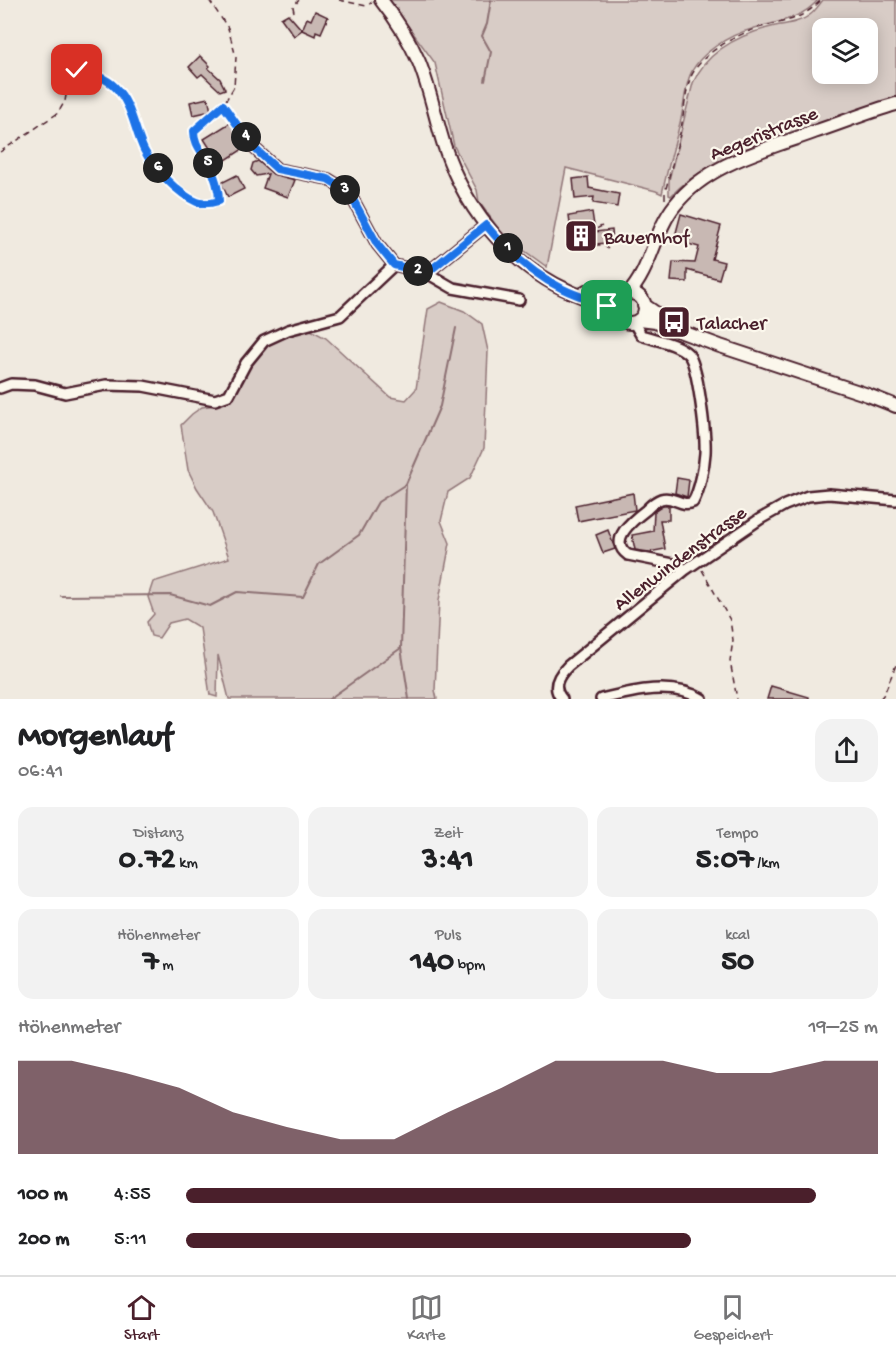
<!DOCTYPE html>
<html lang="de">
<meta charset="utf-8">
<style>
:root{--surface:#fff;--page:#f2f2f2;--text:#202124;--muted:#757577;--line:#e0e0e0;--accent:#4a1f2b}
body{margin:0;font-family:"Gochi Hand",sans-serif;background:var(--page);color:var(--text);height:100vh;display:flex;flex-direction:column;font-size:22px;white-space:nowrap}
*{box-sizing:border-box;margin:0}
p{font-size:20px;color:var(--muted)}
.icon{flex:none;width:33px;height:33px;fill:none;stroke:currentColor;stroke-width:2;stroke-linecap:round;stroke-linejoin:round}
.map{position:relative;height:699px;overflow:hidden}
.details{display:flex;flex-direction:column;background:var(--surface);flex:1}
.details>*{flex:none}
.fabs{position:absolute;left:812px;top:18px;display:grid;gap:12px}
.fabs a{display:grid;place-items:center;width:66px;height:66px;border-radius:12px;background:var(--surface);box-shadow:0 3px 15px #0003;font-size:30px}
.pin{position:absolute;display:grid;place-items:center;width:51px;height:51px;color:#fff;margin:-26px;border-radius:12px;box-shadow:0 3px 9px #0006}
.km{position:absolute;width:30px;height:30px;margin:-15px;border-radius:50%;background:#222;color:#fff;font-size:16px;line-height:30px;text-align:center}
.round{display:grid;place-items:center;flex:none;width:63px;height:63px;border-radius:18px;background:var(--page)}
.summary{display:flex;align-items:center;justify-content:space-between;height:102px;padding:0 18px}
h1{font-size:33px;font-weight:700;line-height:45px}
.figures{display:grid;grid-template-columns:repeat(3,1fr);gap:9px;height:102px;padding:6px 18px}
.figures div{display:grid;align-content:center;border-radius:15px;background:var(--page);text-align:center}
.figures b{font-size:30px;font-weight:700}
.figures small{font-size:16px;font-weight:400}
.figures p{font-size:16px}
.chart{height:168px;padding:12px 18px}
.chart p{display:flex;justify-content:space-between}
.chart svg{width:100%;height:108px;margin-top:6px;fill:var(--accent);opacity:.7}
ul{padding:0 18px;list-style:none;font-size:20px}
li{display:grid;grid-template-columns:96px 72px 1fr;align-items:center;height:45px}
li i{height:15px;border-radius:8px;background:var(--accent)}
.dock{display:flex;justify-content:space-around;align-items:center;height:84px;border-top:2px solid var(--line);background:var(--surface);font-size:16px;color:var(--muted)}
.dock a{display:grid;justify-items:center;gap:3px}
.dock .active{color:var(--accent)}
.map>svg:first-child{display:block}
.green{fill:#d8ccc6;stroke:#917678;stroke-width:1.5;fill-rule:evenodd}
.lines{fill:none;stroke-linecap:round;stroke-linejoin:round}
.stream{stroke:#8c6f72;stroke-width:2}
.building{fill:#c8b8b3;stroke:#4a1f2b;stroke-width:1.5}
.minor-casing{stroke:#4a1f2b;stroke-width:14}
.major-casing{stroke:#4a1f2b;stroke-width:16}
.path{stroke:#4a1f2b;stroke-width:1.5;stroke-dasharray:6 4.5;stroke-linecap:butt}
.minor{stroke:#fbf7ec;stroke-width:9}
.major{stroke:#fbf7ec;stroke-width:12}
.route-casing{stroke:#fff;stroke-width:12}
.route{stroke:#1a73e8;stroke-width:8}
.labels{text-anchor:middle;stroke-width:4.5;stroke-linejoin:round;paint-order:stroke}
.street-label{font-size:20px;fill:#4a1f2b;stroke:#fbf7ec}
.poi-label{font-size:20px;fill:#4a1f2b;stroke:#fbf7ec;text-anchor:start}
</style>
<div class="map">
<svg width="896" height="699" viewBox="0 0 896 699">
<rect width="100%" height="100%" fill="#f0eae0"/>
<filter id="ink" filterUnits="userSpaceOnUse"><feTurbulence type="fractalNoise" baseFrequency=".0167" numOctaves="2"/><feDisplacementMap in="SourceGraphic" scale="12" xChannelSelector="R" yChannelSelector="G"/><feConvolveMatrix kernelMatrix="1 2 1 2 8 2 1 2 1" color-interpolation-filters="sRGB"/></filter>
<g filter="url(#ink)">
<path class="green" d="M 389,0 L 818,0 C 801,20 775,22 752,29 C 729,35 697,54 689,78 C 684,93 684,108 680,123 C 674,147 667,170 662,194 L 656,191 L 566,168 L 547,267 L 504,236 L 479,202 L 477,190 L 454,146 L 435,63 Z
M 823,0 L 896,0 L 896,98 C 857,107 819,125 782,140 C 743,156 701,163 671,196 L 669,195 L 669,180 L 693,83 C 707,50 741,34 775,26 C 786,24 802,22 811,14 C 815,11 819,5 823,0 ZM 822,28 L 867,28 L 867,74 L 822,74 Z
M 441,302 L 464,311 L 482,324 L 488,351 L 484,448 L 470,478 L 448,492 L 441,521 L 450,543 L 439,600 L 435,690 L 437,699 L 229,699 L 218,655 L 217,697 L 210,695 L 200,628 L 185,619 L 169,623 L 159,638 L 151,636 L 147,622 L 154,614 L 148,597 L 153,582 L 229,558 L 213,512 L 197,488 L 188,470 L 181,425 L 192,414 L 202,407 L 215,405 L 232,397 L 252,364 L 270,342 L 307,328 L 326,338 L 390,397 L 406,400 L 416,389 L 428,309 Z"/>
<g class="lines">
<path class="stream" d="M 485,81 L 491,52 L 482,36 L 487,24 L 491,0
M 61,596 L 170,595 L 210,606 L 237,592 L 303,597 L 319,564 L 359,535 L 378,502 L 406,484
M 401,648 L 409,699
M 329,699 L 401,648 L 406,484 L 440,406 L 456,328"/>
</g>
<path class="building" d="M 315,11 L 328,17 L 321,33 L 316,31 L 315,36 L 302,30 L 307,18 L 311,20 Z
M 288,14 L 302,30 L 294,36 L 281,18 Z
M 200,56 L 210,66 L 208,68 L 220,79 L 225,89 L 220,91 L 202,74 L 198,77 L 189,67 Z
M 208,98 L 211,111 L 193,115 L 190,102 Z
M 233,121 L 248,143 L 246,147 L 220,164 L 204,139 Z
M 258,161 L 273,174 L 295,180 L 288,197 L 263,188 L 268,174 L 256,176 L 251,170 L 253,163 Z
M 237,175 L 244,189 L 228,197 L 221,183 Z
M 588,177 L 589,188 L 619,194 L 617,207 L 593,203 L 594,197 L 575,199 L 573,179 Z
M 592,212 L 595,232 L 612,230 L 613,242 L 573,247 L 569,216 Z
M 681,214 L 721,226 L 712,259 L 724,262 L 719,279 L 687,270 L 687,282 L 671,281 L 673,262 L 695,263 L 699,247 L 674,240 Z
M 677,478 L 689,480 L 687,497 L 675,493 Z
M 633,493 L 635,510 L 578,521 L 575,505 Z
M 663,506 L 669,506 L 669,520 L 660,520 L 665,549 L 649,552 L 635,550 L 632,535 L 653,531 L 654,512 Z
M 608,530 L 615,549 L 603,553 L 596,535 Z
M 771,686 L 809,697 L 809,699 L 767,699 Z"/>
<g class="lines">
<defs>
<path id="minor" d="M 253,147 L 277,169 L 328,179 L 349,192 L 377,244 L 394,265
M 427,273 L 453,288 L 519,300
M 634,323 L 641,335 C 655,340 677,343 688,354 C 698,364 706,436 705,453 C 704,467 700,489 693,502 C 682,508 673,495 661,499 C 655,501 650,506 646,510 C 633,520 607,540 628,555 L 678,565 L 685,570
M 0,388 L 11,384 L 35,385 L 65,393 L 106,385 L 143,386 L 215,400 L 229,395 L 246,363 L 264,341 L 288,330 L 340,316 L 394,265 L 427,273 L 486,225
M 562,699 C 551,687 558,676 568,666 L 685,570 L 760,519 L 785,505 L 808,496 L 829,494 L 896,500
M 601,699 C 633,691 672,681 702,699"/>
<path id="major" d="M 381,0 C 396,19 409,39 419,62 C 430,89 435,117 444,145 C 455,179 473,212 498,239 C 518,261 543,280 571,292 C 586,299 603,302 616,313
M 586,291 L 607,296 L 622,296
M615 308a15 15 0 1 1 30 0a15 15 0 1 1-30 0Z
M 628,294 C 651,270 654,231 675,205 C 708,163 765,150 814,132 C 841,123 868,112 896,104
M 644,305 L 657,314 L 671,321
M 639,320 L 655,322 L 720,346 L 868,395 L 896,406"/>
</defs>
<use href="#minor" class="minor-casing"/>
<use href="#major" class="major-casing"/>
<path class="path" d="M 209,0 L 228,28 L 236,57 L 234,87 L 223,105
M 339,0 L 367,6 L 372,2
M 294,12 L 293,7 L 299,0
M 0,152 L 58,113 L 65,101 L 70,73 C 79,69 86,71 96,76 C 101,78 108,81 112,84 C 132,99 134,130 145,150 C 154,168 178,195 197,202 C 204,205 212,203 219,201 C 219,190 215,175 209,165 C 203,152 194,145 194,131 L 223,105 L 249,141
M 665,199 L 665,193 C 670,171 676,151 681,129 C 684,113 685,95 690,79 C 699,55 732,37 755,29 C 783,20 799,23 821,0
M 591,226 L 592,231 L 602,226
M 593,232 L 594,245
M 584,245 L 604,245 L 608,249
M 618,323 L 627,328
M 702,570 L 730,620 L 733,640 L 730,661 L 737,699
M 880,699 L 884,694 L 896,665"/>
<use href="#minor" class="minor"/>
<use href="#major" class="major"/>
</g>
</g>
<g class="lines" filter="url(#ink)">
<defs>
<path id="route" d="M 77,70 C 89,72 107,78 115,87 C 132,104 134,129 144,150 C 153,168 178,194 197,202 C 204,205 212,203 219,201 C 219,190 215,175 209,165 C 203,152 194,145 194,131 L 223,105 L 253,147 L 277,169 L 328,179 L 349,192 L 377,244 L 394,265 L 427,273 L 486,225 C 507,251 533,274 563,289 C 577,296 592,300 607,306"/>
</defs>
<use href="#route" class="route-casing"/>
<use href="#route" class="route"/>
</g>
<defs>
<symbol id="building-square" viewBox="-11 -11 22 22"><rect x="-9" y="-9" width="18" height="18" rx="4" fill="#4a1f2b" stroke="#fbf7ec"/><path d="M-4-6H4V6H1V3H-1V6H-4ZM-2.5-4.3h1.7v1.8h-1.7ZM.8-4.3h1.7v1.8H.8ZM-2.5-1h1.7V.8h-1.7ZM.8-1h1.7V.8H.8Z" fill="#fff"/></symbol>
<symbol id="bus-square" viewBox="-11 -11 22 22"><rect x="-9" y="-9" width="18" height="18" rx="4" fill="#4a1f2b" stroke="#fbf7ec"/><path d="M-5-6H5V4H4V6H2V4H-2V6H-4V4H-5ZM-3.5-4V0h7V-4ZM-3.5 1.2v1.5H-2V1.2ZM2 1.2v1.5H3.5V1.2Z" fill="#fff"/></symbol>
</defs>
<g fill-rule="evenodd">
<use href="#building-square" x="562" y="217" width="38" height="38"/>
<use href="#bus-square" x="655" y="303" width="38" height="38"/>
</g>
<g class="labels">
<g class="street-label">
<text transform="translate(763 132) rotate(-22)" y="7">Aegeristrasse</text>
<text transform="translate(679 557) rotate(-37)" y="7">Allenwindenstrasse</text>
</g>
<g class="poi-label">
<text x="604" y="243">Bauernhof</text>
<text x="697" y="329">Talacher</text>
</g>
</g>
</svg>
<div class="fabs">
<a><svg class="icon" aria-label="layers" viewBox="0 0 24 24"><path d="M12 4l9 5-9 5-9-5zM3 14l9 5 9-5"/></svg></a>
</div>
<div class="pin" style="left:607px;top:306px;background:#1e9e55"><svg class="icon" aria-label="arrive" viewBox="0 0 24 24"><path d="M6 21V4h12l-3 4 3 4H6"/></svg></div>
<div class="pin" style="left:77px;top:70px;background:#d93025"><svg class="icon" aria-label="check" viewBox="0 0 24 24"><path d="M5 12l5 5 9-10"/></svg></div>
<b class="km" style="left:508px;top:248px">1</b>
<b class="km" style="left:418px;top:271px">2</b>
<b class="km" style="left:345px;top:190px">3</b>
<b class="km" style="left:246px;top:137px">4</b>
<b class="km" style="left:208px;top:163px">5</b>
<b class="km" style="left:158px;top:168px">6</b>
</div>
<section class="details">
<div class="summary"><div><h1>Morgenlauf</h1><p>06:41</p></div><a class="round"><svg class="icon" aria-label="share" viewBox="0 0 24 24"><path d="M12 15V3M7 8l5-5 5 5M5 13v7h14v-7"/></svg></a></div>
<div class="figures">
<div><p>Distanz</p><b>0.72<small> km</small></b></div>
<div><p>Zeit</p><b>3:41</b></div>
<div><p>Tempo</p><b>5:07<small> /km</small></b></div>
</div>
<div class="figures">
<div><p>Höhenmeter</p><b>7<small> m</small></b></div>
<div><p>Puls</p><b>140<small> bpm</small></b></div>
<div><p>kcal</p><b>50</b></div>
</div>
<div class="chart"><p><span>Höhenmeter</span>19–25 m</p>
<svg viewBox="0 0 160 44" preserveAspectRatio="none"><path d="M0 44V6L10 6L20 11L30 17L40 27L50 33L60 38L70 38L80 27L90 17L100 6L110 6L120 6L130 11L140 11L150 6L160 6V44z"/></svg>
</div>
<ul>
<li><b>100 m</b>4:55<i style="width:91%"></i></li>
<li><b>200 m</b>5:11<i style="width:73%"></i></li>
</ul>
</section>
<nav class="dock">
<a class="active"><svg class="icon" aria-label="home" viewBox="0 0 24 24"><path d="M3 11l9-7 9 7M6 9v11h12V9"/></svg>Start</a>
<a><svg class="icon" aria-label="map" viewBox="0 0 24 24"><path d="M3 6l6-2 6 2 6-2v14l-6 2-6-2-6 2zM9 4v14M15 6v14"/></svg>Karte</a>
<a><svg class="icon" aria-label="saved" viewBox="0 0 24 24"><path d="M7 4h10v16l-5-4-5 4z"/></svg>Gespeichert</a>
</nav>
